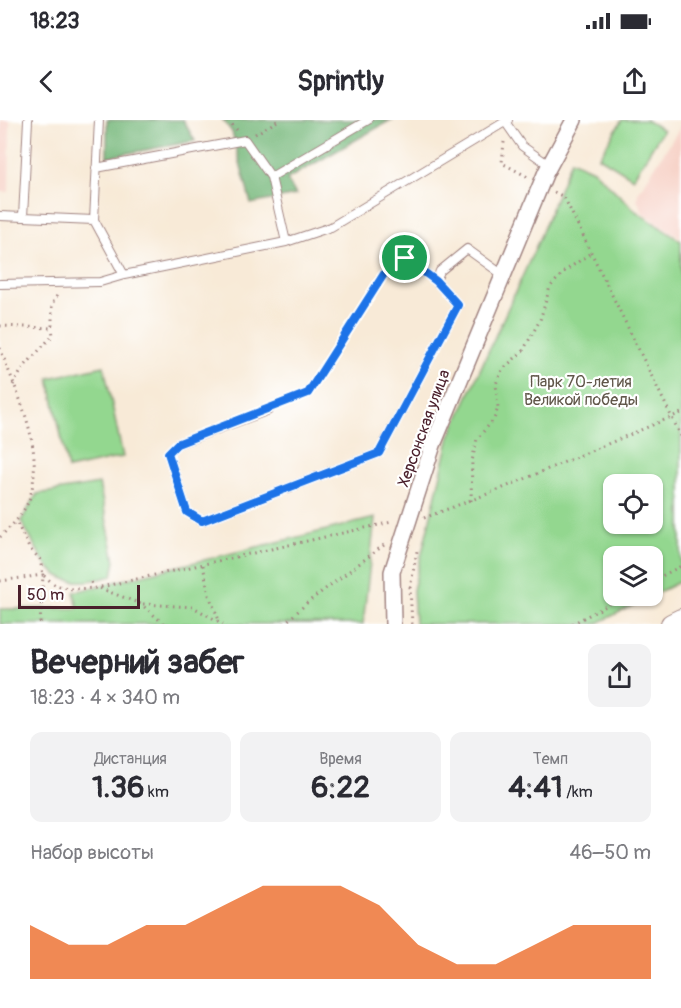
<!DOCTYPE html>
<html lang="ru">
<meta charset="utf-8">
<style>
:root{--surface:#fff;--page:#f2f2f3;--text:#2b2b33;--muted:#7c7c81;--accent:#ea580c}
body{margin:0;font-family:Pangolin,sans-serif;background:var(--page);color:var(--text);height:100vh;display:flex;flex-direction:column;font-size:22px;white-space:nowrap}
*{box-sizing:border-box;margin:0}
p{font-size:20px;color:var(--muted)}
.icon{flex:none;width:33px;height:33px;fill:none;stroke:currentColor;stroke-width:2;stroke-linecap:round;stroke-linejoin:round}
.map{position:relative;height:504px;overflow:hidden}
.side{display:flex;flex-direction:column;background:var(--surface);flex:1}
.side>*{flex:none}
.controls{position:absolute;left:603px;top:354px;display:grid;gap:12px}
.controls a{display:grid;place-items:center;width:60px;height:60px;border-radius:12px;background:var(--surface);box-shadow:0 2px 4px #0004;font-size:30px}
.scale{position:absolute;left:18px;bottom:15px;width:122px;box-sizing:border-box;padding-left:6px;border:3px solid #4a1f2b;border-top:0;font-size:16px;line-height:21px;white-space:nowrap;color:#4a1f2b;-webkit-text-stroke:4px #fff;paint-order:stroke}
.pin{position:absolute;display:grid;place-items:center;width:51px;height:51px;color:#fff;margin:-26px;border:3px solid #fff;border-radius:50%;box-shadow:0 2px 6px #0007}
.round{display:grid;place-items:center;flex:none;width:63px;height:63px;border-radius:12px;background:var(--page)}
.summary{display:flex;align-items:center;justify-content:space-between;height:102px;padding:0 30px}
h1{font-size:33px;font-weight:700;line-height:45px}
.figures{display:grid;grid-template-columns:repeat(3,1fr);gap:9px;height:102px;padding:6px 30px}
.figures div{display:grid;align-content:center;border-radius:12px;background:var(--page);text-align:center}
.figures b{font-size:30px;font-weight:700}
.figures small{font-size:16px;font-weight:400}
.figures p{font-size:16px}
.chart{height:168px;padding:12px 30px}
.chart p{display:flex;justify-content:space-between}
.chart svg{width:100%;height:108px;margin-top:6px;fill:var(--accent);opacity:.7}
.status{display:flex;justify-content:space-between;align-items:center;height:42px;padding:0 30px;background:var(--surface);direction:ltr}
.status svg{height:16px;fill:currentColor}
header{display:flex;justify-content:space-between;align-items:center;height:78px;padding:0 30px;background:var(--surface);font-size:27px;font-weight:700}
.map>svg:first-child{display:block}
.built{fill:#f7d1c6}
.green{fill:#93d78f;stroke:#6e7b5d;stroke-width:1.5;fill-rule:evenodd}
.forest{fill:#76b87a;stroke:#606c52;stroke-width:1.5}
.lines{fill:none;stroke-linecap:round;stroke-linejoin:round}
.service-casing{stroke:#a18481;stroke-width:10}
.minor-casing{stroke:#a18481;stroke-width:18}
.tertiary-casing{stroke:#a18481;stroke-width:22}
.path{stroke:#a18481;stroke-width:3;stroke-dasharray:1.5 4.5;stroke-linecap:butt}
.service{stroke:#fff;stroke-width:8}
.minor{stroke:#fff;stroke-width:15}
.tertiary{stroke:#fff;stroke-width:20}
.route-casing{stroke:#fff;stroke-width:12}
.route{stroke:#1a73e8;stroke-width:8}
.labels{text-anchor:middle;stroke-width:4.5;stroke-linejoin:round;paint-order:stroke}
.park-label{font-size:16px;fill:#605649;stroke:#fff}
.street-label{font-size:16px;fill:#4a1f2b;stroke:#fff}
</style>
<div class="status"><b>18:23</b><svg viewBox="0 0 49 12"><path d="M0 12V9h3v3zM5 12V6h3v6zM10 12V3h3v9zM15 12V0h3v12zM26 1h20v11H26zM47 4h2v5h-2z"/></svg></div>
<header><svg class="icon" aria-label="back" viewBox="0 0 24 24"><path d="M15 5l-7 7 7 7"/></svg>Sprintly<svg class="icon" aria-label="share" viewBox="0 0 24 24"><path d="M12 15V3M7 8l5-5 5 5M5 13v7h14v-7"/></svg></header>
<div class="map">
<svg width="681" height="504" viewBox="0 0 681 504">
<rect width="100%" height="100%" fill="#fff"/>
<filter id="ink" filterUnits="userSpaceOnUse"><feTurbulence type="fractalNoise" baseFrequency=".0167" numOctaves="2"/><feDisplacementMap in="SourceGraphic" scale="12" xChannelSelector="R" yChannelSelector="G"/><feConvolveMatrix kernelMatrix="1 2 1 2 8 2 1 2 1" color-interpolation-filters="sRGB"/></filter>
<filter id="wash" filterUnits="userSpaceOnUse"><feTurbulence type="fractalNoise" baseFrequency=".008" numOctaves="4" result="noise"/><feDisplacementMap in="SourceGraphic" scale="24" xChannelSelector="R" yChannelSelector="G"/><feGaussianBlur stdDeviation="1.35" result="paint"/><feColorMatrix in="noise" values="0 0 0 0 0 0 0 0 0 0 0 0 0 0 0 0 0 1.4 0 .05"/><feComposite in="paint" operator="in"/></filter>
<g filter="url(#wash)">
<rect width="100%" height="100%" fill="#f8ead7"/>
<path class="built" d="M 0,0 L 10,0 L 9,72 L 0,72 Z
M 681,6 L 681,118 L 643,93 L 637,79 L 638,73 Z"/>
<path class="green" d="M 622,0 L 646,0 L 663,10 L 633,58 L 599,37 Z
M 571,40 L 593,50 L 637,92 L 681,121 L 681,461 L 653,475 L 652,436 L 614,436 L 614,476 L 652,476 L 596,504 L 415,504 L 413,470 L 450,316 L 537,124 ZM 652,364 L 652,404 L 614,404 L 614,364 Z
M 104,246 L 123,337 L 68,349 L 49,258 Z
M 99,364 L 115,441 L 112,456 C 51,473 48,448 21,401 L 37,374 Z
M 375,398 L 363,504 L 0,504 L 0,489 L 78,488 L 74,472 Z"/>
<path class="forest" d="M 107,0 L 183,0 L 195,21 L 107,37 Z
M 223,0 L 391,0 L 287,59 L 296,75 L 251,84 L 232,12 Z"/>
</g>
<g filter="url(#ink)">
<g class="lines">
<defs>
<path id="service" d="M 99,0 L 94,100 L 124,155 L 286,122 L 331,107 L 508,0
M 506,3 L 522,26 L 549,45
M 96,48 L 245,20 L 271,57 L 286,122
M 271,57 L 368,0
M 0,96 L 94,100
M 23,97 L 28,0
M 436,161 L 440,151 L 467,129 L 503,155
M 0,164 L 100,162 L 124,155
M 269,290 L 177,324 L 168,333 L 187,392 L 202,401 L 379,333 L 458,185 L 436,161 L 405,138 L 394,144"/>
<path id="minor" d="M 393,504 L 392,452 L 433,325 L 546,52 L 574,0"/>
<path id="tertiary" d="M 671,504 L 681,499"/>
</defs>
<use href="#service" class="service-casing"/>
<use href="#minor" class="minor-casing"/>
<use href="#tertiary" class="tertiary-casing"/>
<path class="path" d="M 228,0 L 237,10
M 255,14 L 279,0
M 504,22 L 502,43 L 528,57
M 554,72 L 564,77 L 681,316
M 0,206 L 52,208 L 52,184 L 58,174
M 0,228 C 17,275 45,325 30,377 C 28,385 21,394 16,401 L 29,428 L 40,439 L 43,455 L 55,465 L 72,469 L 99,468 L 141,484 L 164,504
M 13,265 L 23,248 L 53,215 L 52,208
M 279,285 L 308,273 L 386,151
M 471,381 L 472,341 L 477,319 L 494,299 L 498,288 L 496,264 L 502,250 L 523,231 L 540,200 L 550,167 L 565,151 L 592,132
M 424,398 L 503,368 L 681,293
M 0,417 L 16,401
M 203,445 L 209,475 L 219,500
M 0,461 L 43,455 L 40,504
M 652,461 L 681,446
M 91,462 L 93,468
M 101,467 L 392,402
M 143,484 L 193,487 L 223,504
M 284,504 L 308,482 L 384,425
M 412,504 L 410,468 L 417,431
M 572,504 L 625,476"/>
<use href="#service" class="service"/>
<use href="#minor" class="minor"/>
<use href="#tertiary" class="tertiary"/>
</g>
</g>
<g class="lines" filter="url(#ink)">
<defs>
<path id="route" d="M 405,138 L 436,161 L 458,185 L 379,333 L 202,401 L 187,392 L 168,333 L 177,324 L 308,273 L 384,154 Z"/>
</defs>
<use href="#route" class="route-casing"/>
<use href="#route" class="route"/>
</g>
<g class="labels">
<g class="park-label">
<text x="581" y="267">Парк 70-летия<tspan x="581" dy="18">Великой победы</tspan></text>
</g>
<g class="street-label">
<text transform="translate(423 308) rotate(-70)" y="6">Херсонская улица</text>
</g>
</g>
</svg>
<div class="controls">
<a><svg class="icon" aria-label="locate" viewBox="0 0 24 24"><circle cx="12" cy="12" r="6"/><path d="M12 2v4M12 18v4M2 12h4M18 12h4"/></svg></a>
<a><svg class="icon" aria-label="layers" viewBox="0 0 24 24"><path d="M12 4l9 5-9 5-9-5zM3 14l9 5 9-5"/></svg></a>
</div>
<div class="scale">50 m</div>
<div class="pin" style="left:405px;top:138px;background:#1e9e55"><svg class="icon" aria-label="arrive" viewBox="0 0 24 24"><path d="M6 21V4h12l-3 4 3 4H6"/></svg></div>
</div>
<section class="side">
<div class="summary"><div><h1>Вечерний забег</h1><p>18:23 · 4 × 340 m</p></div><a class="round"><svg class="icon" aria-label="share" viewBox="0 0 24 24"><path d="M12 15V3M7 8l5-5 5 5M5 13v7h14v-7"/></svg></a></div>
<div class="figures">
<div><p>Дистанция</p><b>1.36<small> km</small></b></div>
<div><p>Время</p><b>6:22</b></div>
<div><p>Темп</p><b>4:41<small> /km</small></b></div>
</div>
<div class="chart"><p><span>Набор высоты</span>46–50 m</p>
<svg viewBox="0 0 160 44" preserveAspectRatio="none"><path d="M0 44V22L10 30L20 30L30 22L40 22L50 14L60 6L70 6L80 6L90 14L100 30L110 38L120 38L130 30L140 22L150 22L160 22V44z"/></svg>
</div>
</section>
